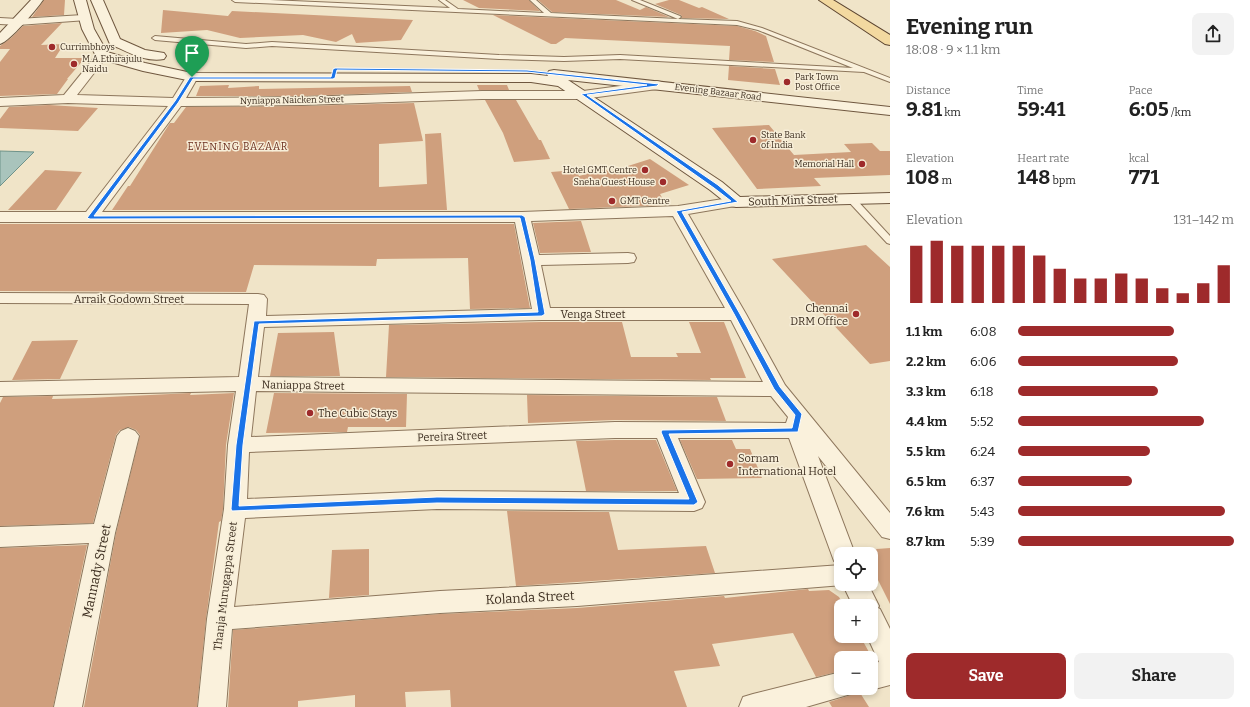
<!DOCTYPE html>
<meta charset="utf-8">
<style>
:root{--surface:#fff;--page:#f2f2f2;--text:#222;--muted:#767676;--accent:#9e2a2b}
body{margin:0;font-family:Bitter,serif;background:var(--page);color:var(--text);height:100vh;display:flex;flex-direction:column;font-size:15px;white-space:nowrap}
*{box-sizing:border-box;margin:0}
p{font-size:13px;color:var(--muted)}
.icon{flex:none;width:22px;height:22px;fill:none;stroke:currentColor;stroke-width:2;stroke-linecap:round;stroke-linejoin:round}
.map{position:relative;flex:1;overflow:hidden}
.side{display:flex;flex-direction:column;background:var(--surface);width:360px}
.side>*{flex:none}
.tools{position:absolute;left:834px;top:547px;display:grid;gap:8px}
.tools a{display:grid;place-items:center;width:44px;height:44px;border-radius:8px;background:var(--surface);box-shadow:0 2px 6px #0003;font-size:20px}
.pin{position:absolute;display:grid;place-items:center;width:34px;height:34px;color:#fff;margin:-41px -17px;border-radius:50% 50% 50% 0;rotate:-45deg;box-shadow:0 0 4px #0007}
.pin .icon{rotate:45deg}
.round{display:grid;place-items:center;flex:none;width:42px;height:42px;border-radius:8px;background:var(--page)}
.headline{display:flex;align-items:center;justify-content:space-between;height:68px;padding:0 16px}
h1{font-size:22px;font-weight:700;line-height:30px}
.metrics{display:grid;grid-template-columns:repeat(3,1fr);gap:6px;height:68px;padding:4px 16px}
.metrics div{display:grid;align-content:center}
.metrics b{font-size:20px;font-weight:700}
.metrics small{font-size:11px;font-weight:400}
.metrics p{font-size:11px}
.chart{height:112px;padding:8px 16px}
.chart p{display:flex;justify-content:space-between}
.chart svg{width:100%;height:72px;margin-top:4px;stroke:var(--accent);stroke-width:6}
.primary-button{display:flex;gap:8px;margin-top:auto;padding:8px 16px}
.primary-button a{flex:1;height:46px;border-radius:8px;background:var(--accent);color:#fff;font-size:16px;font-weight:700;line-height:46px;text-align:center}
.primary-button a+a{background:var(--page);color:var(--text)}
ul{padding:0 16px;list-style:none;font-size:13px}
li{display:grid;grid-template-columns:64px 48px 1fr;align-items:center;height:30px}
li i{height:10px;border-radius:5px;background:var(--accent)}
main{display:flex;flex:1;min-height:0}
.map>svg:first-child{display:block}
.water{fill:#a9c4bc;stroke:#6f938a}
.building{fill:#cf9f7d}
.lines{fill:none;stroke-linecap:round;stroke-linejoin:round}
.lane-casing{stroke:#8d765c;stroke-width:2}
.street-casing{stroke:#8d765c;stroke-width:2}
.secondary-casing{stroke:#6f573f;stroke-width:2}
.primary-casing{stroke:#5b4430;stroke-width:2}
.lane{fill:#faf1dc;fill-rule:evenodd}
.street{fill:#faf1dc;fill-rule:evenodd}
.secondary{fill:#faf1dc;fill-rule:evenodd}
.primary{fill:#f3d9a0;fill-rule:evenodd}
.route{fill:#1a73e8;stroke:#fff;fill-rule:evenodd}
.poi-dot{fill:#9e2a2b;stroke:#f7eed8;stroke-width:1.5}
.labels{text-anchor:middle;stroke-width:3;stroke-linejoin:round;paint-order:stroke}
.far-poi-label{font-size:9px;fill:#3d2e20;stroke:#f7eed8;text-anchor:start}
.far-street-label{font-size:9px;fill:#3d2e20;stroke:#f7eed8}
.far-neighbourhood-label{font-size:10px;letter-spacing:1px;fill:#6b2e1e;stroke:#f7eed8}
.street-label{font-size:11px;fill:#3d2e20;stroke:#f7eed8}
.poi-label{font-size:11px;fill:#3d2e20;stroke:#f7eed8;text-anchor:start}
.near-street-label{font-size:13px;fill:#3d2e20;stroke:#f7eed8}
</style>
<main>
<div class="map">
<svg width="890" height="707" viewBox="0 0 890 707">
<rect width="100%" height="100%" fill="#f0e4c8"/>
<path class="water" d="M 0,151 L 34,152 L 0,186 Z"/>
<path class="building" d="M 44,0 L 65,0 L 64,15 L 32,17 Z
M 463,0 L 529,0 L 540,11 L 479,8 Z
M 538,0 L 616,0 L 640,10 L 646,7 L 669,17 L 552,12 Z
M 669,0 L 679,0 L 699,8 L 702,7 L 729,19 L 682,18 L 681,15 L 655,4 Z
M 163,10 L 228,16 L 232,11 L 413,20 L 401,40 L 356,43 L 352,34 L 336,42 L 303,35 L 240,38 L 207,30 L 161,33 Z
M 493,15 L 737,26 L 755,31 L 766,36 L 774,62 L 729,60 L 730,46 L 565,38 L 556,44 L 551,44 Z
M 62,23 L 41,45 L 64,44 L 55,58 L 85,58 L 67,79 L 68,79 L 57,94 L 0,96 L 0,62 L 10,49 L 0,49 L 0,46 L 11,38 L 23,26 Z
M 729,66 L 775,69 L 780,85 L 728,80 Z
M 229,85 L 228,88 L 259,86 L 259,89 L 410,86 L 412,92 L 302,96 L 196,96 L 200,86 Z
M 477,85 L 507,85 L 509,90 L 479,90 Z
M 485,100 L 516,100 L 539,140 L 541,140 L 550,159 L 514,162 L 503,133 Z
M 414,103 L 423,141 L 379,144 L 379,187 L 427,184 L 425,134 L 441,133 L 447,210 L 112,210 L 128,186 L 130,186 L 168,126 L 170,123 L 174,123 L 186,107 L 302,106 Z
M 49,105 L 98,108 L 78,131 L 0,128 L 0,119 L 9,107 Z
M 769,125 L 794,155 L 851,152 L 844,144 L 872,143 L 880,151 L 890,151 L 890,175 L 814,178 L 821,186 L 757,189 L 712,128 Z
M 650,159 L 689,185 L 660,194 L 666,205 L 569,209 L 551,172 L 576,170 L 579,176 L 605,169 L 609,172 Z
M 45,170 L 82,172 L 56,210 L 8,210 Z
M 581,221 L 591,252 L 540,253 L 533,223 Z
M 0,224 L 514,224 L 530,308 L 470,309 L 468,258 L 377,259 L 376,266 L 254,265 L 246,292 L 0,291 Z
M 866,245 L 890,267 L 890,361 L 870,364 L 772,259 Z
M 542,322 L 622,322 L 631,357 L 678,357 L 676,353 L 701,353 L 689,322 L 724,322 L 746,378 L 710,378 L 711,380 L 386,377 L 389,325 Z
M 334,332 L 340,376 L 270,376 L 278,333 Z
M 78,340 L 60,379 L 12,380 L 32,341 Z
M 191,393 L 190,395 L 234,393 L 226,445 L 223,509 L 221,521 L 219,522 L 206,619 L 197,707 L 84,707 L 116,533 L 140,435 L 136,430 L 129,427 L 120,430 L 116,435 L 93,523 L 0,526 L 0,403 L 3,397 L 53,396 L 52,399 L 89,398 Z
M 274,393 L 407,394 L 406,427 L 348,427 L 347,432 L 266,433 Z
M 527,395 L 717,397 L 726,421 L 615,420 L 528,423 Z
M 615,440 L 656,440 L 677,491 L 586,491 L 576,441 Z
M 680,440 L 732,440 L 736,449 L 750,449 L 762,478 L 697,479 Z
M 507,511 L 609,512 L 618,550 L 706,546 L 715,573 L 516,586 Z
M 87,545 L 53,707 L 0,707 L 0,548 Z
M 890,548 L 890,604 L 871,566 L 871,554 L 865,554 L 863,550 Z
M 369,549 L 369,595 L 329,598 L 332,550 Z
M 808,589 L 809,591 L 829,590 L 839,597 L 844,606 L 841,606 L 841,636 L 860,636 L 874,661 L 871,662 L 871,658 L 841,658 L 841,671 L 816,677 L 793,633 L 712,644 L 720,666 L 674,671 L 687,707 L 451,707 L 450,690 L 405,692 L 406,707 L 355,707 L 355,695 L 298,701 L 298,707 L 228,707 L 233,630 L 440,614 L 577,608 L 724,596 L 725,598 Z
M 854,688 L 857,688 L 869,707 L 832,707 L 829,702 L 851,695 Z"/>
<g class="lines">
<defs>
<path id="lane" d="M 232,0 L 270,0 L 450,8 L 439,0 L 445,0 L 458,9 L 544,13 L 530,0 L 536,0 L 551,13 L 678,19 L 632,0 L 640,0 L 680,16 L 681,17 L 678,19 L 737,21 L 762,28 L 890,78 L 890,82 L 864,72 L 620,59 L 564,61 L 499,59 L 272,46 L 246,48 L 155,40 L 152,38 L 155,36 L 246,44 L 272,42 L 499,55 L 564,57 L 620,55 L 853,68 L 758,30 L 737,25 L 235,2 Z
M 847,196 L 853,196 L 890,236 L 890,244 L 887,243 L 847,200 Z"/>
<path id="street" d="M 83,15 L 88,18 L 87,20 L 18,25 L 0,24 L 0,18 L 18,19 Z
M 102,52 L 106,53 L 108,55 L 77,95 L 173,98 L 188,74 L 196,74 L 198,77 L 186,98 L 302,97 L 482,91 L 583,91 L 657,81 L 661,82 L 663,85 L 661,88 L 657,89 L 583,99 L 482,99 L 302,105 L 181,106 L 102,212 L 522,212 L 678,206 L 736,197 L 741,199 L 744,202 L 741,205 L 688,214 L 746,314 L 785,385 L 890,513 L 890,539 L 882,537 L 818,456 L 855,554 L 841,554 L 841,563 L 834,561 L 789,438 L 678,438 L 705,502 L 702,508 L 694,511 L 437,509 L 245,518 L 234,607 L 440,591 L 577,584 L 841,565 L 841,584 L 868,584 L 879,606 L 878,608 L 880,609 L 890,629 L 890,685 L 871,690 L 867,688 L 871,688 L 871,664 L 879,662 L 867,636 L 871,636 L 871,606 L 853,606 L 843,585 L 577,606 L 440,613 L 232,629 L 226,707 L 198,707 L 207,619 L 224,509 L 228,445 L 236,391 L 0,396 L 0,382 L 239,377 L 249,304 L 0,303 L 0,293 L 258,294 L 264,295 L 267,299 L 266,316 L 532,309 L 515,222 L 0,222 L 0,212 L 86,212 L 168,106 L 68,103 L 0,106 L 0,98 L 64,95 L 98,53 ZM 673,216 L 725,308 L 550,308 L 541,265 L 628,263 L 634,262 L 636,258 L 634,254 L 628,253 L 539,255 L 531,221 ZM 542,320 L 731,320 L 763,382 L 258,377 L 264,327 ZM 256,391 L 771,396 L 788,417 L 786,423 L 615,422 L 251,437 ZM 615,438 L 657,438 L 679,493 L 437,491 L 247,499 L 249,452 Z
M 128,428 L 135,431 L 139,436 L 115,533 L 82,707 L 54,707 L 89,543 L 0,547 L 0,527 L 94,524 L 117,436 L 121,431 Z
M 841,672 L 841,688 L 853,688 L 851,694 L 806,707 L 739,707 L 743,697 L 753,694 Z"/>
<path id="secondary" d="M 31,0 L 43,0 C 36,10 10,41 0,44 L 0,33 Z
M 74,0 L 86,0 L 94,29 L 107,52 L 145,63 L 192,73 L 531,74 L 548,76 L 547,74 L 549,71 L 554,70 L 890,107 L 890,115 L 568,80 L 722,182 L 740,197 L 890,193 L 890,203 L 736,207 L 730,206 L 710,190 L 558,86 L 531,82 L 192,81 L 143,71 L 97,58 L 82,29 Z
M 91,0 L 103,0 L 120,39 L 145,50 L 164,53 L 166,56 L 164,59 C 146,63 126,51 110,44 Z"/>
<path id="primary" d="M 819,0 L 833,0 L 890,35 L 890,45 L 885,44 Z"/>
</defs>
<use href="#lane" class="lane-casing"/>
<use href="#street" class="street-casing"/>
<use href="#secondary" class="secondary-casing"/>
<use href="#primary" class="primary-casing"/>
<use href="#lane" class="lane"/>
<use href="#street" class="street"/>
<use href="#secondary" class="secondary"/>
<use href="#primary" class="primary"/>
</g>
<path class="route" d="M 335,68 L 527,70 L 659,84 L 657,86 L 587,95 L 718,185 L 738,202 L 682,212 L 740,314 L 780,387 L 802,414 L 798,432 L 669,434 L 698,502 L 694,505 L 437,503 L 232,511 L 231,509 L 236,445 L 254,321 L 538,312 L 530,260 L 520,218 L 90,219 L 87,218 L 175,101 L 190,77 L 331,77 L 333,69 ZM 337,70 L 527,72 L 647,85 L 581,94 L 714,188 L 731,201 L 676,211 L 734,314 L 774,389 L 795,415 L 792,428 L 662,430 L 661,432 L 689,499 L 437,497 L 239,506 L 243,445 L 259,324 L 542,316 L 545,314 L 535,260 L 525,217 L 522,215 L 94,216 L 178,103 L 193,79 L 333,79 L 335,78 Z"/>
<g class="poi-dot">
<circle cx="52" cy="47" r="4"/>
<circle cx="74" cy="64" r="4"/>
<circle cx="787" cy="82" r="4"/>
<circle cx="753" cy="140" r="4"/>
<circle cx="862" cy="164" r="4"/>
<circle cx="645" cy="170" r="4"/>
<circle cx="663" cy="182" r="4"/>
<circle cx="612" cy="201" r="4"/>
<circle cx="856" cy="314" r="4"/>
<circle cx="310" cy="413" r="4"/>
<circle cx="730" cy="464" r="4"/>
</g>
<g class="labels">
<g class="far-poi-label">
<text x="60" y="50">Currimbhoys</text>
<text x="82" y="62">M.A.Ethirajulu<tspan x="82" dy="10">Naidu</tspan></text>
<text x="795" y="80">Park Town<tspan x="795" dy="10">Post Office</tspan></text>
<text x="761" y="138">State Bank<tspan x="761" dy="10">of India</tspan></text>
<text x="854" y="167" text-anchor="end">Memorial Hall</text>
<text x="637" y="173" text-anchor="end">Hotel GMT Centre</text>
<text x="655" y="185" text-anchor="end">Sneha Guest House</text>
<text x="620" y="204">GMT Centre</text>
</g>
<g class="far-street-label">
<text transform="translate(718 92) rotate(7)" y="3">Evening Bazaar Road</text>
<text transform="translate(292 100) rotate(-1)" y="3">Nyniappa Naicken Street</text>
</g>
<g class="far-neighbourhood-label">
<text x="238" y="150">EVENING BAZAAR</text>
</g>
<g class="street-label">
<text transform="translate(793 200) rotate(-2)" y="4">South Mint Street</text>
<text x="129" y="303">Arraik Godown Street</text>
<text x="593" y="318">Venga Street</text>
<text transform="translate(303 385) rotate(1)" y="4">Naniappa Street</text>
<text transform="translate(452 436) rotate(-2)" y="4">Pereira Street</text>
<text transform="translate(225 586) rotate(-83)" y="4">Thanja Murugappa Street</text>
</g>
<g class="poi-label">
<text x="848" y="312" text-anchor="end">Chennai<tspan x="848" dy="13">DRM Office</tspan></text>
<text x="318" y="417">The Cubic Stays</text>
<text x="738" y="462">Sornam<tspan x="738" dy="13">International Hotel</tspan></text>
</g>
<g class="near-street-label">
<text transform="translate(96 571) rotate(-78)" y="5">Mannady Street</text>
<text transform="translate(530 597) rotate(-3)" y="5">Kolanda Street</text>
</g>
</g>
</svg>
<div class="tools">
<a><svg class="icon" aria-label="locate" viewBox="0 0 24 24"><circle cx="12" cy="12" r="6"/><path d="M12 2v4M12 18v4M2 12h4M18 12h4"/></svg></a>
<a>+</a>
<a>−</a>
</div>
<div class="pin" style="left:192px;top:77px;background:#1e9e55"><svg class="icon" aria-label="arrive" viewBox="0 0 24 24"><path d="M6 21V4h12l-3 4 3 4H6"/></svg></div>
</div>
<section class="side">
<div class="headline"><div><h1>Evening run</h1><p>18:08 · 9 × 1.1 km</p></div><a class="round"><svg class="icon" aria-label="share" viewBox="0 0 24 24"><path d="M12 15V3M7 8l5-5 5 5M5 13v7h14v-7"/></svg></a></div>
<div class="metrics">
<div><p>Distance</p><b>9.81<small> km</small></b></div>
<div><p>Time</p><b>59:41</b></div>
<div><p>Pace</p><b>6:05<small> /km</small></b></div>
</div>
<div class="metrics">
<div><p>Elevation</p><b>108<small> m</small></b></div>
<div><p>Heart rate</p><b>148<small> bpm</small></b></div>
<div><p>kcal</p><b>771</b></div>
</div>
<div class="chart"><p><span>Elevation</span>131–142 m</p>
<svg viewBox="0 0 160 44" preserveAspectRatio="none"><path d="M5 44V9M15 44V6M25 44V9M35 44V9M45 44V9M55 44V9M65 44V15M75 44V23M85 44V29M95 44V29M105 44V26M115 44V29M125 44V35M135 44V38M145 44V32M155 44V21"/></svg>
</div>
<ul>
<li><b>1.1 km</b>6:08<i style="width:72%"></i></li>
<li><b>2.2 km</b>6:06<i style="width:74%"></i></li>
<li><b>3.3 km</b>6:18<i style="width:65%"></i></li>
<li><b>4.4 km</b>5:52<i style="width:86%"></i></li>
<li><b>5.5 km</b>6:24<i style="width:61%"></i></li>
<li><b>6.5 km</b>6:37<i style="width:53%"></i></li>
<li><b>7.6 km</b>5:43<i style="width:96%"></i></li>
<li><b>8.7 km</b>5:39<i style="width:100%"></i></li>
</ul>
<div class="primary-button"><a>Save</a><a>Share</a></div>
</section>
</main>
